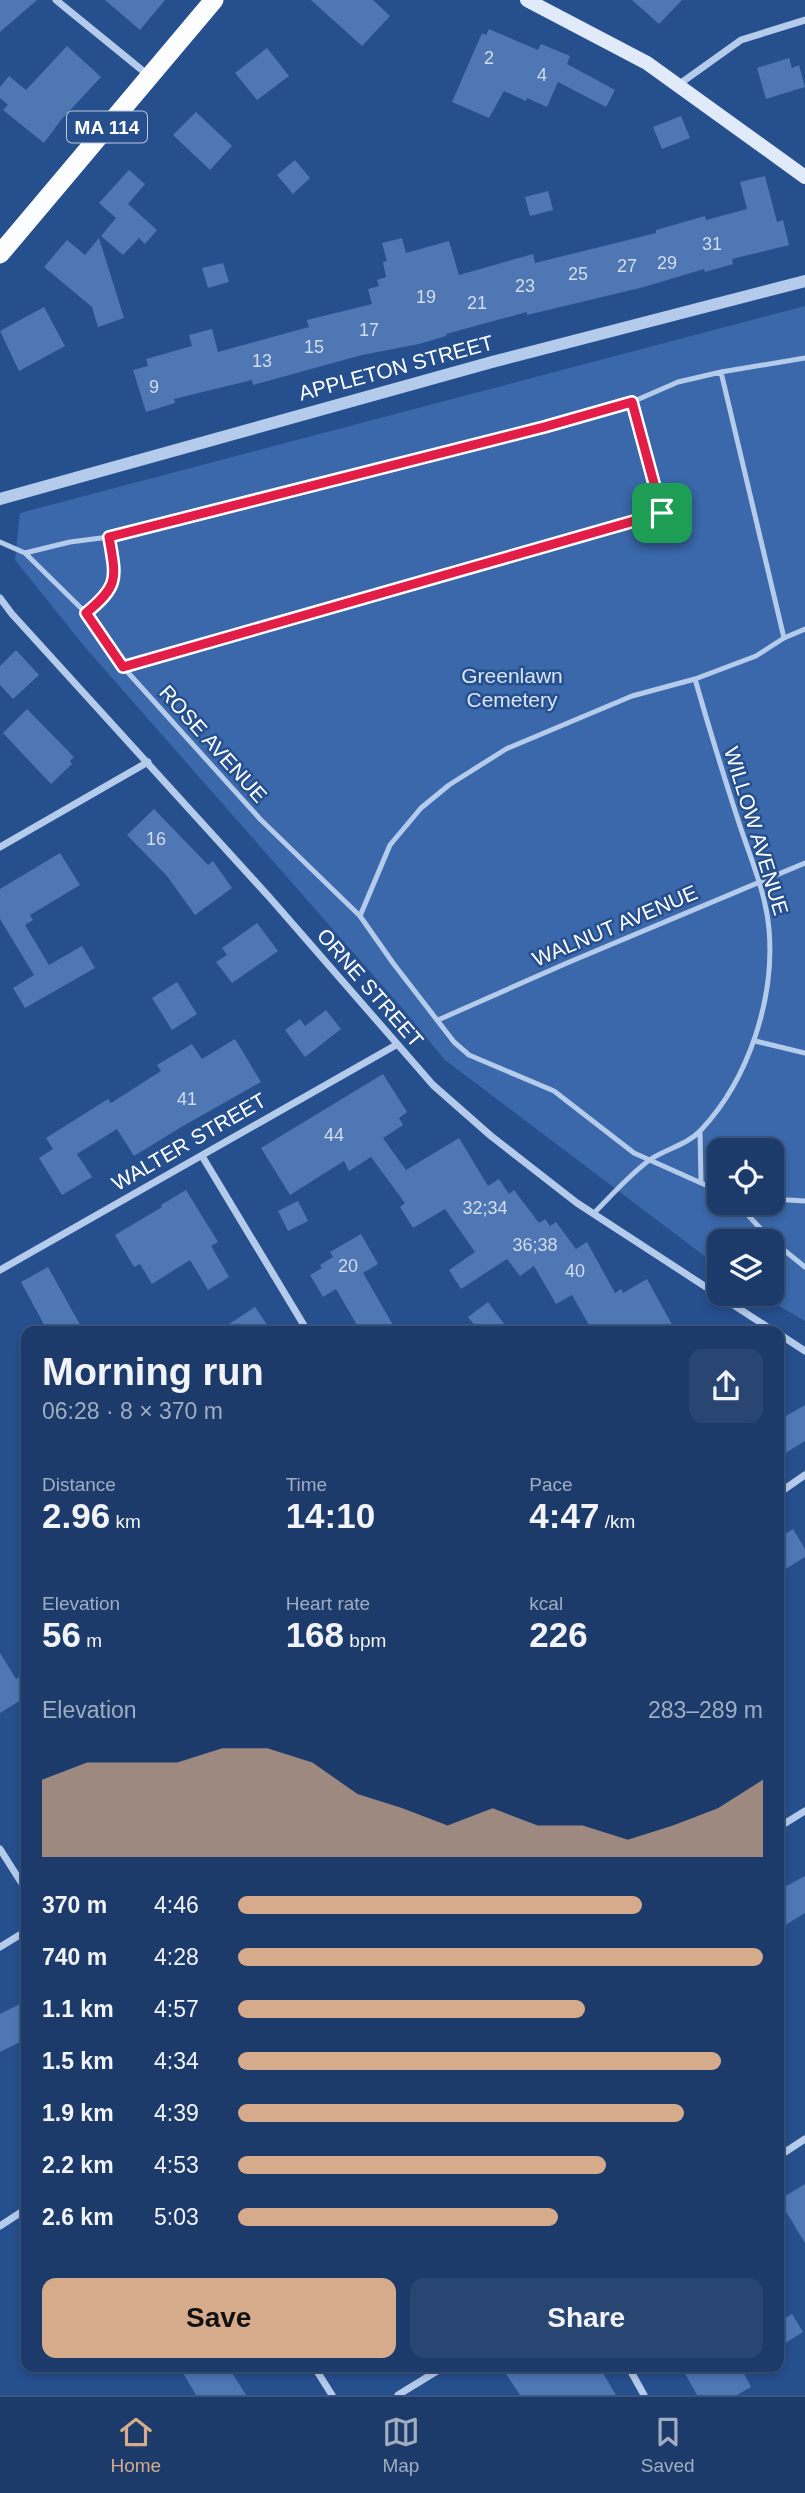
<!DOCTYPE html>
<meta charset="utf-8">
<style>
:root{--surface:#1c3b6a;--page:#294672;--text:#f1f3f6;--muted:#a0adc1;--line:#3a557e;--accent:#d6ab8b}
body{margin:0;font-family:Helvetica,sans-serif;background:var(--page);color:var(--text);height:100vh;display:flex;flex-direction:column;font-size:26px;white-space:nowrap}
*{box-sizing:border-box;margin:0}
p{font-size:23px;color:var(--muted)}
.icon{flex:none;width:38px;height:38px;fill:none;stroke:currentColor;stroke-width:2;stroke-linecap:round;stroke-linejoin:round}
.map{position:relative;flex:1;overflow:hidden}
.side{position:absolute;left:21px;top:1326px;width:763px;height:1046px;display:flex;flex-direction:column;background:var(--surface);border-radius:14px;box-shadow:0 4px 10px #0003,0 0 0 2px var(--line)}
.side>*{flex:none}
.buttons{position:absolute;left:707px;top:1138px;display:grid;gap:14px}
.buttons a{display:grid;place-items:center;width:77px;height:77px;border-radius:14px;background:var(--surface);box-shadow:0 4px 10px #0003,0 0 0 2px var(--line);font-size:35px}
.pin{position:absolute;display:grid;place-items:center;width:60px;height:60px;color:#fff;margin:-30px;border-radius:14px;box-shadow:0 4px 10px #0006}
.round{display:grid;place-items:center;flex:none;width:74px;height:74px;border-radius:14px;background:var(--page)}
.overview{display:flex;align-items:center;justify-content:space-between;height:119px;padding:0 21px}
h1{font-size:38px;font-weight:700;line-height:52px}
.figures{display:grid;grid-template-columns:repeat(3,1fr);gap:10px;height:119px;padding:7px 21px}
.figures div{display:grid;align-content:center}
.figures b{font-size:35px;font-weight:700}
.figures small{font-size:19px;font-weight:400}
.figures p{font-size:19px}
.chart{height:196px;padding:14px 21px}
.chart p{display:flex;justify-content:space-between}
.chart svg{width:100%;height:126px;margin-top:7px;fill:var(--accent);opacity:.7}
.action{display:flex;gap:14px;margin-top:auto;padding:14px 21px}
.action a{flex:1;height:80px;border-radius:14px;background:var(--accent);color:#111;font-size:28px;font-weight:700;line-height:80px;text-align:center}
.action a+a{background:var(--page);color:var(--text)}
ul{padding:0 21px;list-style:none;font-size:23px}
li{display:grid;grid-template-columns:112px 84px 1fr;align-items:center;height:52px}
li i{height:18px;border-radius:9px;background:var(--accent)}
.tab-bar{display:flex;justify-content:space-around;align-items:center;height:98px;border-top:2px solid var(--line);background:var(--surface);font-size:19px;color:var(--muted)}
.tab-bar a{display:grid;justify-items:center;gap:4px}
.tab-bar .on{color:var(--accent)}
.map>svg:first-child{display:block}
.green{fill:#3a68aa;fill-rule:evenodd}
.building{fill:#4e77b4}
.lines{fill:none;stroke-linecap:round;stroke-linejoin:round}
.service{stroke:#b5cbeb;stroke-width:5}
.minor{stroke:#b5cbeb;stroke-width:7}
.tertiary{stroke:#b5cbeb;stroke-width:12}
.secondary{stroke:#e0eaf9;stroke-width:14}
.trunk{stroke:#fcfdff;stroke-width:19}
.route-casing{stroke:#fff;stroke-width:14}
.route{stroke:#e11d48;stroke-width:9}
.labels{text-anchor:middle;stroke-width:5;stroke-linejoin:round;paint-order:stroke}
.number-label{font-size:18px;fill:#d3ddec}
.shield{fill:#264f8e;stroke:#becadd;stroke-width:2}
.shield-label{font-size:19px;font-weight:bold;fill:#fff}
.street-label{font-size:21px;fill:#fff;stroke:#264f8e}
.park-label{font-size:21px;fill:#dae6f8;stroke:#264f8e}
</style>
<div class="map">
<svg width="805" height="2395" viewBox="0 0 805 2395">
<rect width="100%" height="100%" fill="#264f8e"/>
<path class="green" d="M 805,306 L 805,1321 L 757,1293 L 772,1293 L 772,1241 L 719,1241 L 719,1267 L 445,1060 L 402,1008 L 84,646 L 15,560 L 20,513 ZM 719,1150 L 772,1150 L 772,1202 L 719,1202 Z"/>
<path class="building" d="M 0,0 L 37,0 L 0,32 Z
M 105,0 L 165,0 L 140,30 Z
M 311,0 L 373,0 L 390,16 L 362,46 Z
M 632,0 L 682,0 L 659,24 Z
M 489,29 L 538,50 L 541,44 L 570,56 L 567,64 L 615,90 L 606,107 L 558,82 L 547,107 L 527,98 L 526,101 L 504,91 L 489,118 L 452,102 L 482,33 L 486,35 Z
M 67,46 L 101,77 L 61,120 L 44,143 L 3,110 L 8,105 L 0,98 L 0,87 L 9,76 L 26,90 Z
M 267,48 L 289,76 L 257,100 L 235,73 Z
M 789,58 L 792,68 L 799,65 L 805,87 L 766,99 L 757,68 Z
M 196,112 L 232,146 L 210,170 L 173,135 Z
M 681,116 L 690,138 L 662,149 L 653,127 Z
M 295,160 L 310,178 L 293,194 L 277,175 Z
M 129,170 L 145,184 L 128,204 L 157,230 L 145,244 L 139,238 L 123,255 L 101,236 L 116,218 L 99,203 Z
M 765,176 L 777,222 L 783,220 L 789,245 L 732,259 L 733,264 L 705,272 L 704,269 L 644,287 L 527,315 L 527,312 L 446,334 L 446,336 L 419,344 L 362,355 L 253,385 L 252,380 L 174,399 L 175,403 L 146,412 L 133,370 L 148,366 L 146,359 L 192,346 L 189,335 L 212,329 L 218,352 L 309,327 L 307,320 L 372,304 L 368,289 L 379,286 L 377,280 L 386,277 L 383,262 L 387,261 L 382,243 L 402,238 L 406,253 L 449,241 L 459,275 L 533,254 L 535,263 L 656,233 L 656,230 L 705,216 L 706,220 L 747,209 L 740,182 Z
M 548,191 L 553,210 L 530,216 L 525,197 Z
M 99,238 L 124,318 L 98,327 L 92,307 L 44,267 L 67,240 L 85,255 Z
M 223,263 L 229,282 L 208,288 L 202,268 Z
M 44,307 L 65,346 L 19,371 L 0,331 Z
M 16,650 L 39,675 L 13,699 L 0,685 L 0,666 Z
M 27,709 L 74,757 L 70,761 L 72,764 L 51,784 L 3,733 Z
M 154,809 L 208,865 L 213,861 L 232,888 L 195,915 L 167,876 L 127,835 Z
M 60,853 L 80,885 L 30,915 L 33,920 L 25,925 L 49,965 L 82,946 L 95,968 L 25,1008 L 13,988 L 34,975 L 0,919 L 0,889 Z
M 257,923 L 278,951 L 232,983 L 216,962 L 227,955 L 222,948 Z
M 177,982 L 197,1014 L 172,1030 L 152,998 Z
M 326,1010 L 341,1029 L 305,1057 L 285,1030 L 300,1019 L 305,1026 Z
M 235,1039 L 261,1082 L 183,1126 L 134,1156 L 117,1129 L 77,1154 L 92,1177 L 62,1195 L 39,1158 L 53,1149 L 46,1138 L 108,1099 L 111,1103 L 161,1071 L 157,1065 L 192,1044 L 202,1059 Z
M 383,1074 L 407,1112 L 399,1118 L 403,1125 L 383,1138 L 406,1170 L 459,1138 L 488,1186 L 499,1179 L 509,1194 L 514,1190 L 539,1223 L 545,1219 L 550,1226 L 556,1222 L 576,1249 L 587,1242 L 615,1293 L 621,1289 L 623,1293 L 647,1279 L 676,1332 L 593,1332 L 572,1295 L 556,1304 L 534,1266 L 520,1276 L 507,1259 L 461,1289 L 449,1270 L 475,1252 L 445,1209 L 413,1228 L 400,1207 L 405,1203 L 371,1157 L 349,1171 L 344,1161 L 290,1195 L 261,1148 Z
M 186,1190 L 218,1242 L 211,1246 L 229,1277 L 208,1290 L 190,1260 L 152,1284 L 140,1264 L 134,1267 L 115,1235 L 162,1207 L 161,1205 Z
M 298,1201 L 308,1221 L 288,1231 L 278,1211 Z
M 361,1234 L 378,1264 L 363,1273 L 397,1332 L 361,1332 L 336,1289 L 323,1297 L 310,1275 L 322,1268 L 320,1265 L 333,1257 L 330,1252 Z
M 48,1267 L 84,1332 L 48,1332 L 21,1282 Z
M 488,1302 L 510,1332 L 480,1332 L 468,1317 Z
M 255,1307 L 272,1332 L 217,1332 Z
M 805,1405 L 805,1441 L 779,1457 L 779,1420 Z
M 793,1529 L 805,1549 L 805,1557 L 779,1573 L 779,1538 Z
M 0,1653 L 16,1679 L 26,1672 L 26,1697 L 0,1713 Z
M 805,1876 L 805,1913 L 779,1929 L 779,1890 Z
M 26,2001 L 26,2039 L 0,2052 L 0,2014 Z
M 805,2184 L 805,2243 L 779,2200 Z
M 792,2314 L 803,2332 L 779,2347 L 779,2322 Z
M 180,2368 L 229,2368 L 246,2395 L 196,2395 Z
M 502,2368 L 600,2368 L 616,2395 L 520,2395 Z
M 682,2368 L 741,2368 L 751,2387 L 737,2395 L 697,2395 Z"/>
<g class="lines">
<path class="service" d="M 721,372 L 784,638
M 0,542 L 25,553 L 86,613 L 123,667 L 260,819 L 360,916 L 393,963 L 454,1042 L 469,1055 L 554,1091 L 634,1153 L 719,1191
M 25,553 L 70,542 L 109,537 L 544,427 L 632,402 L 678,382 L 721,372 L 805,358
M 86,613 C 119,585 116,578 109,537
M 123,667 L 662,513 L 632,402
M 360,916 L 390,845 L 421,808 L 449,785 L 506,749 L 632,696 L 695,679 L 756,656 L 784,638 L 805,629
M 438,1020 L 567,963 L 805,863
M 755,1041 L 805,1053
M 700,1131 L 701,1182
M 772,1199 L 805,1201
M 736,1202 L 769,1238 L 805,1267
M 593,1214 C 610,1197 632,1172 651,1159 C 668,1148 687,1145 701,1130 C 749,1079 775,998 769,929 C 766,894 751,859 740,826 C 724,777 709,728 695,679"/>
<path class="minor" d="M 56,0 L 148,75
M 678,85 L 741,40 L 805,20
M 0,598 L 12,614 L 271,899 L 433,1085 L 491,1136 L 577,1203 L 775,1332
M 0,847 L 148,762
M 202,1156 L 308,1332
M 0,1270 L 396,1045
M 779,1334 L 805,1351
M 779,1493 L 805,1475
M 779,1827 L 805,1811
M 0,1849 L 26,1890
M 0,1947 L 26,1931
M 779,2156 L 805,2139
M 0,2226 L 26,2209
M 315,2368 L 332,2395
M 629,2368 L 644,2395
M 398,2395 L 442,2368"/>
<path class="tertiary" d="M 0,499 L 492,362 L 805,281"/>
<path class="secondary" d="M 527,0 L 647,63 L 805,177"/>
<path class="trunk" d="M 0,254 L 214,0"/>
</g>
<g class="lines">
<defs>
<path id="route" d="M 632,402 L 662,513 L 123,667 L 86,613 C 120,585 116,578 109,537 L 544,427 Z"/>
</defs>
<use href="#route" class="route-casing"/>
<use href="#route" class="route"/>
</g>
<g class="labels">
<g class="number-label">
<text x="489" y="64">2</text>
<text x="542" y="81">4</text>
<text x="712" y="250">31</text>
<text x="667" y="269">29</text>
<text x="627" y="272">27</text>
<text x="578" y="280">25</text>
<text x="525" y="292">23</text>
<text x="426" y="303">19</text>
<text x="477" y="309">21</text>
<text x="369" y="336">17</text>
<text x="314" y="353">15</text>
<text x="262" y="367">13</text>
<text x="154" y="393">9</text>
<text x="156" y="845">16</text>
<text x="187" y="1105">41</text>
<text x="334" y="1141">44</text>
<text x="485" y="1214">32;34</text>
<text x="535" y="1251">36;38</text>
<text x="348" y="1272">20</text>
<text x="575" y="1277">40</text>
</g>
<rect class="shield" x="67" y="111.5" width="80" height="31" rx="5"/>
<g class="shield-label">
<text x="107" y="134">MA 114</text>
</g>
<g class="street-label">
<text transform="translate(396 368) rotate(-15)" y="7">APPLETON STREET</text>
<text transform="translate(213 744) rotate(48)" y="7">ROSE AVENUE</text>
<text transform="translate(756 831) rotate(73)" y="7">WILLOW AVENUE</text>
<text transform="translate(615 926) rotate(-23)" y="7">WALNUT AVENUE</text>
<text transform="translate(370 988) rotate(49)" y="7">ORNE STREET</text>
<text transform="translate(189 1142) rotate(-30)" y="7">WALTER STREET</text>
</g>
<g class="park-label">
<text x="512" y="683">Greenlawn<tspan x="512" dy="24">Cemetery</tspan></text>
</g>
</g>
</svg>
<div class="buttons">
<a><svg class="icon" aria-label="locate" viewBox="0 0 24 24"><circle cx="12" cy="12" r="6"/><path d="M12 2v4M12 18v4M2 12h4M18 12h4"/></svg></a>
<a><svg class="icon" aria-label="layers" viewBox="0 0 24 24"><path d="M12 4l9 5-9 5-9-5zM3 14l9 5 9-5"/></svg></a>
</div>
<div class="pin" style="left:662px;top:513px;background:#1e9e55"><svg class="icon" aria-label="arrive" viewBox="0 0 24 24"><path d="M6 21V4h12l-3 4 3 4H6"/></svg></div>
<section class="side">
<div class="overview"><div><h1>Morning run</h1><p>06:28 · 8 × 370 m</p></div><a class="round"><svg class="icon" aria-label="share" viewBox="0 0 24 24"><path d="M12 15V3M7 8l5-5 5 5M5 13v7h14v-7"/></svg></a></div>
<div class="figures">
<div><p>Distance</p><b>2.96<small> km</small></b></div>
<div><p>Time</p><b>14:10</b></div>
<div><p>Pace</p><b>4:47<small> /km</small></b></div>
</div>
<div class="figures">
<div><p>Elevation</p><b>56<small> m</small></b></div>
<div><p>Heart rate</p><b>168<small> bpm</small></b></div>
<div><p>kcal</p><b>226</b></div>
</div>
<div class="chart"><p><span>Elevation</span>283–289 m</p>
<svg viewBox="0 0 160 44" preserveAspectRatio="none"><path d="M0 44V17L10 11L20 11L30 11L40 6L50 6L60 11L70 22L80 27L90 33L100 27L110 33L120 33L130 38L140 33L150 27L160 17V44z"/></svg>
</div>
<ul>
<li><b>370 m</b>4:46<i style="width:77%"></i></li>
<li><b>740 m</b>4:28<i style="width:100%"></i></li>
<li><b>1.1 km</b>4:57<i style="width:66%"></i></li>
<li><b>1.5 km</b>4:34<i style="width:92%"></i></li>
<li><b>1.9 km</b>4:39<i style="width:85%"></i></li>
<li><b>2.2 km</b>4:53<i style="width:70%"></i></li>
<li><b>2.6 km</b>5:03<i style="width:61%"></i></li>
</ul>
<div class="action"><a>Save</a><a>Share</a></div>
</section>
</div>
<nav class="tab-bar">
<a class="on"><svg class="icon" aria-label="home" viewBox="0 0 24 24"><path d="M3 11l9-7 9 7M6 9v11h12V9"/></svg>Home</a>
<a><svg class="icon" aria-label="map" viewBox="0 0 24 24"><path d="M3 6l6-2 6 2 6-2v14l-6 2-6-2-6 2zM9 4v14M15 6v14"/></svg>Map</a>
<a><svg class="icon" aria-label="saved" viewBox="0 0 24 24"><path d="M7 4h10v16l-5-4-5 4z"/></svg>Saved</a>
</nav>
